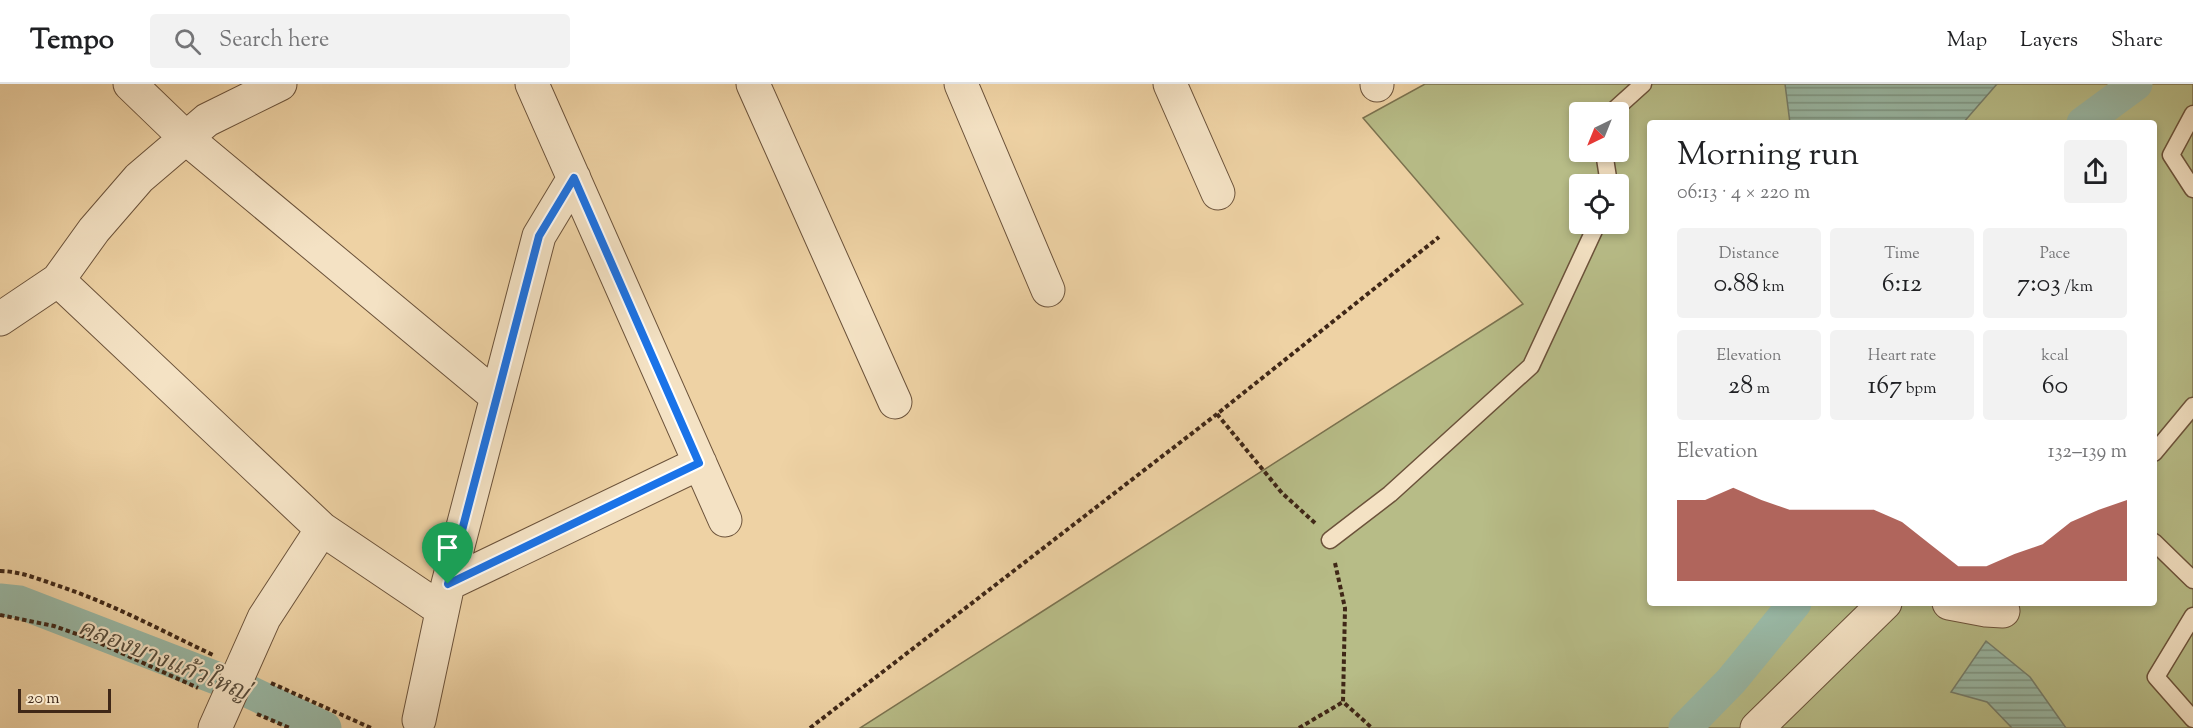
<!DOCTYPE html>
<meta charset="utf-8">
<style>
:root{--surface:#fff;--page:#f2f2f2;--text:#202124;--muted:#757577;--line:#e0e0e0;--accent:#8f2418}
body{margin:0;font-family:"Sorts Mill Goudy","Noto Serif Thai",serif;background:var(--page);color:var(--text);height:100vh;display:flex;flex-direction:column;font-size:22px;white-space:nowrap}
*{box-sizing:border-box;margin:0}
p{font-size:20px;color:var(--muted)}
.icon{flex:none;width:33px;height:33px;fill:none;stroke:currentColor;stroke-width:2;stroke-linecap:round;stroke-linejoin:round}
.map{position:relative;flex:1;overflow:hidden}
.side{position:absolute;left:1647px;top:36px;width:510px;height:486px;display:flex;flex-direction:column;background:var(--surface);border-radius:6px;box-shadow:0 3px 9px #0003}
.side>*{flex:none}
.needle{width:39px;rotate:223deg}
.fabs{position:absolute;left:1569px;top:18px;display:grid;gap:12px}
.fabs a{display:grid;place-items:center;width:60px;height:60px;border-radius:6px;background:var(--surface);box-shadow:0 3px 9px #0003;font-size:30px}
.scale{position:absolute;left:18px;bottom:15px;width:93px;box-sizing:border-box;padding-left:6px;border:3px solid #3f2717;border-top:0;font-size:16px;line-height:21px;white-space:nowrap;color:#3f2717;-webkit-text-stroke:4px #f4e2c4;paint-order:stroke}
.pin{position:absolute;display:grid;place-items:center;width:51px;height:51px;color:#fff;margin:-62px -26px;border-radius:50% 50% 50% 0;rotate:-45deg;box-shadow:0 0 6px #0007}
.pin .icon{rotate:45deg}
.round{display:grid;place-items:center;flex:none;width:63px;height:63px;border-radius:6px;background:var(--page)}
.summary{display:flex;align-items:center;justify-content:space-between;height:102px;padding:0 30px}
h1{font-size:33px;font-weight:600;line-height:45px}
.stats{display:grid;grid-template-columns:repeat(3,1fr);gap:9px;height:102px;padding:6px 30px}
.stats div{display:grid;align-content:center;border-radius:6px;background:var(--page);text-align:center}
.stats b{font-size:26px;font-weight:600}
.stats small{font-size:16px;font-weight:400}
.stats p{font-size:16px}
.chart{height:168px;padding:12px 30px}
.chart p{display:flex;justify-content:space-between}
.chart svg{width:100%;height:108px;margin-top:6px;fill:var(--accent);opacity:.7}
header{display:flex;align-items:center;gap:36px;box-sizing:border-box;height:84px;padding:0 30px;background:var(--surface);border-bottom:2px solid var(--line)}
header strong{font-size:28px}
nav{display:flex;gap:33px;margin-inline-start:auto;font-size:21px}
.search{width:420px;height:54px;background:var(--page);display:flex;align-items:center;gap:15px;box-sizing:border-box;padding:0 21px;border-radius:6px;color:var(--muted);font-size:22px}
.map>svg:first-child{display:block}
.grass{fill:#b7bc87;stroke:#7b724f;stroke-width:1.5;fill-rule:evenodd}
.water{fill:url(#water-rules);stroke:#757e6c;stroke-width:1.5}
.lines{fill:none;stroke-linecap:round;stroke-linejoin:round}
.canal{stroke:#99b8a5;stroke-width:33}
.service-casing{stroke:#6b523a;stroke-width:19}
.minor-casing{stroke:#6b523a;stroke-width:35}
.path{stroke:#3f2717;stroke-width:4;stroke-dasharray:4.5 3;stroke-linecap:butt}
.service{stroke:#f4e2c4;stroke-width:16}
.minor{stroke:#f4e2c4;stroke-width:33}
.route-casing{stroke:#fff;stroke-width:12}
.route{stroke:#1a73e8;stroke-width:8}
.labels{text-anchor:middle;stroke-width:4.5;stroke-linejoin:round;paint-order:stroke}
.water-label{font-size:24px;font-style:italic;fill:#564b3a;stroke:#f4e2c4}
</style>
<header>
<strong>Tempo</strong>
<div class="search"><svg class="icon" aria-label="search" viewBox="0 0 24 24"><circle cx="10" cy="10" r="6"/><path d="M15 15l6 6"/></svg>Search here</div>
<nav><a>Map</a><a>Layers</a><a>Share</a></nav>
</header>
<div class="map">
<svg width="2193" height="644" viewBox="0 0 2193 644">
<defs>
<pattern id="water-rules" width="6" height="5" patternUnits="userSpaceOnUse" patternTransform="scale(1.5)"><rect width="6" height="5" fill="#99b8a5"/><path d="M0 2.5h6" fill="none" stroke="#7e9685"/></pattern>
</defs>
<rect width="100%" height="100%" fill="#eed2a4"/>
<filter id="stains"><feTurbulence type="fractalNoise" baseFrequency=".00333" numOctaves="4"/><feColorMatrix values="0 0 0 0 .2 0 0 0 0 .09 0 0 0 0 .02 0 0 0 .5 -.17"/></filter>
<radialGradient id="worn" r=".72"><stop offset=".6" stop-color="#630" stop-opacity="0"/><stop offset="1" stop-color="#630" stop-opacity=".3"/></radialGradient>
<path class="grass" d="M 1425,0 L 2193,0 L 2193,644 L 860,644 L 1523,220 L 1363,34 ZM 1580,28 L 1618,28 L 1618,68 L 1580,68 ZM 1650,39 L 2154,39 L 2154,519 L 1650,519 ZM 1580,100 L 1618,100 L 1618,140 L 1580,140 Z"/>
<path class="water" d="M 1785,0 L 1997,0 L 1963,39 L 1790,39 Z
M 1986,557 L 2030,593 L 2066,644 L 2012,644 L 1987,618 L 1951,608 Z"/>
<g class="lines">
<path class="canal" d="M 2083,39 L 2136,0
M 0,516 L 19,518 L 237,602 L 325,644
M 1685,644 L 1731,597 L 1795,519"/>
<defs>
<path id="service" d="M 1612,28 L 1643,0
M 2193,30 L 2171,71 L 2193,105
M 1604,68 L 1609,100
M 2154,369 L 2193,322
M 1330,456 L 1390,410 L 1531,282 L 1597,140
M 2154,458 L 2193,496
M 2193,532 L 2156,593 L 2193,635"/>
<path id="minor" d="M 130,0 L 186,54 L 497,313
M 532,0 L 725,436
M 753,0 L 895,318
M 961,0 L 1048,206
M 1170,0 L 1218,109
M 1377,0 L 1377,1
M 0,235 L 58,196
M 322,445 L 442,526
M 448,500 L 700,379
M 1949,519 L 1986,526 L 2003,527
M 419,636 L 448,500 L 539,152 L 574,94
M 215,644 L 264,534 L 322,445 L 58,196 L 94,146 L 139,94 L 207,36 L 280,0
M 1757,644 L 1885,519"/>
</defs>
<use href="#service" class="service-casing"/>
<use href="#minor" class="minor-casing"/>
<path class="path" d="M 1315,439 L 1282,409 L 1217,330 L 1439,153
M 1335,479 L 1345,524 L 1343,618 L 1372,644
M 0,487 C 18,487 36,494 53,500 C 109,518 160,546 213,571
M 0,531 L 54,542 L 93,556 L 198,604
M 271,599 L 371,644
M 257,630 L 290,644
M 810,644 L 1217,330
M 1299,644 L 1343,618"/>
<use href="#service" class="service"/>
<use href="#minor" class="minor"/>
</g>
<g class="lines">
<defs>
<path id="route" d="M 574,94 L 699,379 L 448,500 L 539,152 Z"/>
</defs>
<use href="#route" class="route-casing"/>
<use href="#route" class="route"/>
</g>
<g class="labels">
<g class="water-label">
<text transform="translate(164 575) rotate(22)" y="8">คลองบางแก้วใหญ่</text>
</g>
</g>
<rect width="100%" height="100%" filter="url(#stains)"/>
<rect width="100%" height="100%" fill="url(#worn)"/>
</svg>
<div class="fabs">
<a><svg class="needle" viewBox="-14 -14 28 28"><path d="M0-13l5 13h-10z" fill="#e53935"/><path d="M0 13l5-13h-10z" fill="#757577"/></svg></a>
<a><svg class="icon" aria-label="locate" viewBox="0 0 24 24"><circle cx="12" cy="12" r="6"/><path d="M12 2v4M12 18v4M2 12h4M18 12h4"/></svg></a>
</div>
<div class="scale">20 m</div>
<div class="pin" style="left:448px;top:500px;background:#1e9e55"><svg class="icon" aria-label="arrive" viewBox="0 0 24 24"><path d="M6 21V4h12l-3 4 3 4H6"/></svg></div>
<section class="side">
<div class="summary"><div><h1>Morning run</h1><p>06:13 · 4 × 220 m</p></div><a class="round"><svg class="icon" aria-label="share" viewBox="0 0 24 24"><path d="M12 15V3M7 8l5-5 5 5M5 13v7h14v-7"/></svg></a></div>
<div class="stats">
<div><p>Distance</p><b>0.88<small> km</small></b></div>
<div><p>Time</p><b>6:12</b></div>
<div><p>Pace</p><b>7:03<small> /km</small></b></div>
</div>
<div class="stats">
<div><p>Elevation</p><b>28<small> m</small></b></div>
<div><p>Heart rate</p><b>167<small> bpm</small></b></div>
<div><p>kcal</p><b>60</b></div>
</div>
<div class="chart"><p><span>Elevation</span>132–139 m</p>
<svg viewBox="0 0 160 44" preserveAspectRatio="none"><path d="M0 44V11L10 11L20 6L30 11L40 15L50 15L60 15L70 15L80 20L90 29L100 38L110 38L120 33L130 29L140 20L150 15L160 11V44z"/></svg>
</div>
</section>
</div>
